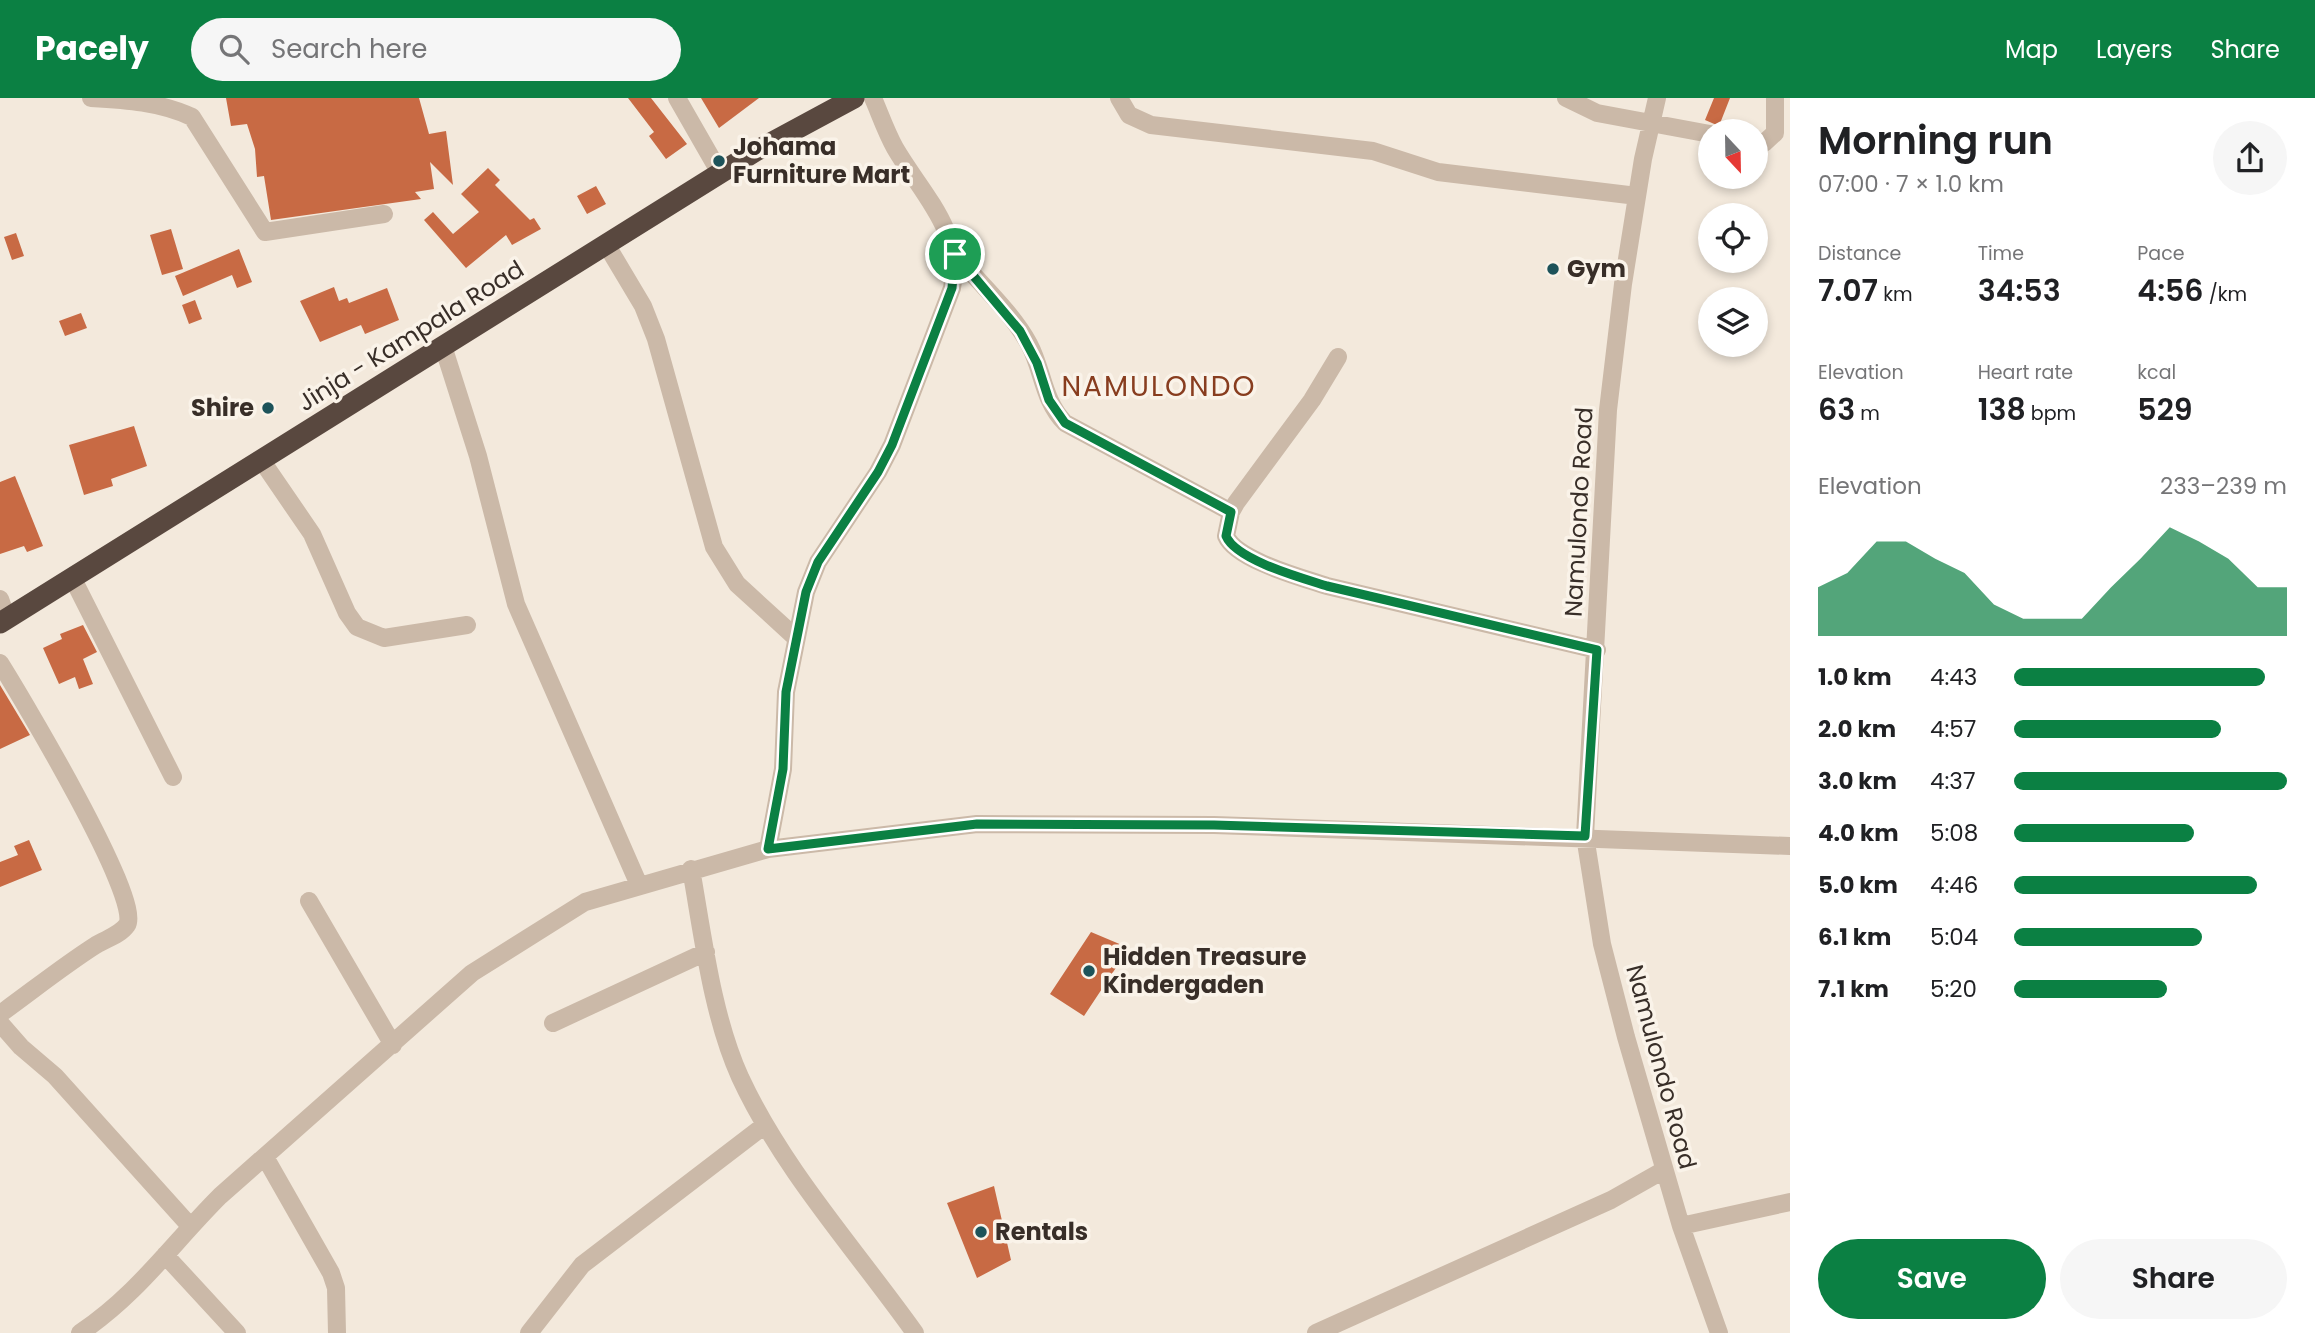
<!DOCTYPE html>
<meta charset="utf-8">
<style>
:root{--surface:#fff;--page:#f6f6f6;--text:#202124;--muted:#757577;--accent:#0b8043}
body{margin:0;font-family:Poppins,sans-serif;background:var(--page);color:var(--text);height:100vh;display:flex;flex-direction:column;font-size:26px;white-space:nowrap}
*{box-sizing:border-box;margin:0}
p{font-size:23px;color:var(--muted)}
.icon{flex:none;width:38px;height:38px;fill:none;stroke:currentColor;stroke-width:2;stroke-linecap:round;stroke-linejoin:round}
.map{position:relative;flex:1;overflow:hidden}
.drawer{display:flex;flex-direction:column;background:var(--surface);width:525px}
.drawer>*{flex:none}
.needle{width:46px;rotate:158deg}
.fabs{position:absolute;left:1698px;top:21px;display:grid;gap:14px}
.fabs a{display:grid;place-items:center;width:70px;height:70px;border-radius:50%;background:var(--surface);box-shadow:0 4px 10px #0003;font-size:35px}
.pin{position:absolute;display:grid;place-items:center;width:60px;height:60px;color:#fff;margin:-30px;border:4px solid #fff;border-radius:50%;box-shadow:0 2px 7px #0007}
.round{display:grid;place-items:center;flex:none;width:74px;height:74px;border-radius:37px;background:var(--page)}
.summary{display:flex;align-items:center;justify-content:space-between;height:119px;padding:0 28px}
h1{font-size:38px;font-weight:600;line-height:52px}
.stats{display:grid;grid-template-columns:repeat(3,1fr);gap:10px;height:119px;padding:7px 28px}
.stats div{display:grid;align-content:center}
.stats b{font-size:30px;font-weight:600}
.stats small{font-size:19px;font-weight:400}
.stats p{font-size:19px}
.chart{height:196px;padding:14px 28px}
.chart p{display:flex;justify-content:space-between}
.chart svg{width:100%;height:126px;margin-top:7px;fill:var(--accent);opacity:.7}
.action{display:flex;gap:14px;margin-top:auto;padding:14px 28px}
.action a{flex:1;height:80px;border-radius:42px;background:var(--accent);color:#fff;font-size:28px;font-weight:600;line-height:80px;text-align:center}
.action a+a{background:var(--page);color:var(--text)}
ul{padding:0 28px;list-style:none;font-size:23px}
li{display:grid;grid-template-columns:112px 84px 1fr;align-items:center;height:52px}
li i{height:18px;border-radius:9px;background:var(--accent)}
header{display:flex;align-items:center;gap:42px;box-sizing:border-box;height:98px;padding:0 35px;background:var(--accent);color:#fff}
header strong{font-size:33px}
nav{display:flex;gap:38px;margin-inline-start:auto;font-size:24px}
.search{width:490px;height:63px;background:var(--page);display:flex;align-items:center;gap:18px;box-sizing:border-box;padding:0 24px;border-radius:38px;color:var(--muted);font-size:26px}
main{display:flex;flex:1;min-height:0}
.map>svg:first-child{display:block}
.building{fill:#c86a44}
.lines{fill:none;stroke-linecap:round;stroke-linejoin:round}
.minor{stroke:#cbb9a8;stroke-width:18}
.highway{stroke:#59483f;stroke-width:21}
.route-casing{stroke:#fff;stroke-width:14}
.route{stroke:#0b8043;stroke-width:9}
.poi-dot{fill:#1d535a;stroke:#faf3e9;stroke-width:2.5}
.labels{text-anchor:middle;stroke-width:7;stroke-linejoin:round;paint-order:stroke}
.poi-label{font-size:24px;font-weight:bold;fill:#382e28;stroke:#faf3e9;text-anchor:start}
.street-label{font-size:24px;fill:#382e28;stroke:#faf3e9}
.quarter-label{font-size:28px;letter-spacing:2px;fill:#883d1f;stroke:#faf3e9}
</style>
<header>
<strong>Pacely</strong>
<div class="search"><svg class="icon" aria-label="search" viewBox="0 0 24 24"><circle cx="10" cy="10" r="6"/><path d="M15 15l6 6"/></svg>Search here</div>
<nav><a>Map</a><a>Layers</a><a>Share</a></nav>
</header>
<main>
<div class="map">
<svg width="1790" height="1235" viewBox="0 0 1790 1235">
<rect width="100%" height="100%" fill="#f3e9dc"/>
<path class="building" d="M 226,0 L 419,0 L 429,36 L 446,33 L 453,87 L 430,64 L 434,91 L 415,94 L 421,101 L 271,122 L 264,78 L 257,79 L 255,51 L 247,26 L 231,28 Z
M 628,0 L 651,0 L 687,46 L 666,61 L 649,38 L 654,34 Z
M 701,0 L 759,0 L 719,30 Z
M 1714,0 L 1730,0 L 1719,28 L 1705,22 Z
M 488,70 L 500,82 L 495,87 L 530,122 L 534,120 L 541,131 L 512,147 L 506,137 L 466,170 L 424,122 L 433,114 L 453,136 L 479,114 L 461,96 Z
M 596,88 L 606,106 L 587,116 L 577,98 Z
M 171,131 L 183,171 L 162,177 L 150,137 Z
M 16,135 L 24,158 L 12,162 L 4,139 Z
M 239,151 L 252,184 L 237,190 L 232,177 L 183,198 L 175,178 Z
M 334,189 L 339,203 L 347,200 L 349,205 L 387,190 L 399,222 L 365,236 L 361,227 L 320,244 L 300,203 Z
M 195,202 L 202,221 L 189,226 L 182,207 Z
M 81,215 L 87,230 L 65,238 L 59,223 Z
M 134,328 L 147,368 L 111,381 L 113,388 L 84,397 L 69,347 Z
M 15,378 L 43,448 L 27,454 L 24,448 L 0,456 L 0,384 Z
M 83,527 L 97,554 L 83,561 L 93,586 L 79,591 L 75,579 L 59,586 L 43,550 L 62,541 L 60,536 Z
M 0,587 L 30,637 L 0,651 Z
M 29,742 L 42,772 L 0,789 L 0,764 L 18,757 L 14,748 Z
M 1091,834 L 1129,850 L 1084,918 L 1050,896 Z
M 994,1088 L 1011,1162 L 977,1180 L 947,1105 Z"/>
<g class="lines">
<path class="minor" d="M 91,0 C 126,2 160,4 192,19 L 265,134 L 384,116
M 677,0 L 720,75
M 1119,0 L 1129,17 L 1151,27 L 1373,53 L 1438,74 L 1637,98
M 1566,0 L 1597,15 L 1710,36
M 1657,0 L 1643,61 L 1623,186 L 1608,312 L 1585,738 L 1602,846 L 1626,939 L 1681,1128 L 1719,1235
M 1755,43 L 1764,45 L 1775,35 L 1775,0
M 606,146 L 643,208 L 656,241 L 714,449 L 737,486 L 795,539
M 955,156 C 979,185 1011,213 1029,246 C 1043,272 1043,303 1065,325 L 1231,414
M 443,248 L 478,358 L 516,506 L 639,787
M 1338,259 L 1312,302 L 1236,405 L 1231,414 L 1226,438 C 1236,462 1303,480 1327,488 L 1597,552
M 262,363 L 312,436 L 347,515 L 357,529 L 384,540 L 467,527
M 73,481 L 173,679
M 0,501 L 7,521
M 0,565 C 20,597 143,802 127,827 C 120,837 106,841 96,847 C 63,868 32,893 0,916
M 768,751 L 783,671 L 786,594 L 806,494 L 818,464 L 878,374 L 892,347 L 952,190 C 964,134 921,95 895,50 C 886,34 880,16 873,0
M 691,771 C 703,838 712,917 740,979 C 783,1072 856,1152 915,1235
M 309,803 L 393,947
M 0,925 L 21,949 L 55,978 L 190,1128
M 553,925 L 706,854
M 265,1059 L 331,1175 L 336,1190 L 337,1235
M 1681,1128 L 1790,1104
M 165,1157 L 237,1235
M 80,1235 C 138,1196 171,1147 220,1098 L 472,875 L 585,804 L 768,751 L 977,726 L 1214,727 L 1790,748
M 529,1235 L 582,1167 L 765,1027
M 1316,1235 L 1611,1102 L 1664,1072"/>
<path class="highway" d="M 0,525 L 754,54 L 854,0"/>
</g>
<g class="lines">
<defs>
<path id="route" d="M 955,156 L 1020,233 L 1037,265 L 1049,302 L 1065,325 L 1231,414 L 1226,438 C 1236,462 1302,480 1327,488 L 1597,552 L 1585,738 L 1214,727 L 977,726 L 768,751 L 783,671 L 786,594 L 806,494 L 818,464 L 878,374 L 892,347 L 952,190 Z"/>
</defs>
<use href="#route" class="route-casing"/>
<use href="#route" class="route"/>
</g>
<g class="poi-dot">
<circle cx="719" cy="63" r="7"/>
<circle cx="1553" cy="171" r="7"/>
<circle cx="268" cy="310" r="7"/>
<circle cx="1089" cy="873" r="7"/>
<circle cx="981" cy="1134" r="7"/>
</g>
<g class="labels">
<g class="poi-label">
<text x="733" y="57">Johama<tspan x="733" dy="28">Furniture Mart</tspan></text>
<text x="1567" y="179">Gym</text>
<text x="254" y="318" text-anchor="end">Shire</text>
<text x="1103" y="867">Hidden Treasure<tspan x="1103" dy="28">Kindergaden</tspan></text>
<text x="995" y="1142">Rentals</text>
</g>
<g class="street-label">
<text transform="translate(411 238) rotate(-32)" y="8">Jinja - Kampala Road</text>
<text transform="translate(1579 414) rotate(-87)" y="8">Namulondo Road</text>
<text transform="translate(1661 969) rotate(75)" y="8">Namulondo Road</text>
</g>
<g class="quarter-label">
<text x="1159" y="298">NAMULONDO</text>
</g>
</g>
</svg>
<div class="fabs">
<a><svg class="needle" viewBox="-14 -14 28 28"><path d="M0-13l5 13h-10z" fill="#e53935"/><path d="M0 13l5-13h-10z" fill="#757577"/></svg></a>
<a><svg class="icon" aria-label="locate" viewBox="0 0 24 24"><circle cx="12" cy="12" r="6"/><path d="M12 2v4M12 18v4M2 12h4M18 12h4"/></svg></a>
<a><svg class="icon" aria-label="layers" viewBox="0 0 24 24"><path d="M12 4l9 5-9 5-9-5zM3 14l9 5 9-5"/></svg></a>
</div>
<div class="pin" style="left:955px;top:156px;background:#1e9e55"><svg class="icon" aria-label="arrive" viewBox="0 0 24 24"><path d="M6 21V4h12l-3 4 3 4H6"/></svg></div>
</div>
<section class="drawer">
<div class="summary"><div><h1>Morning run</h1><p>07:00 · 7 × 1.0 km</p></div><a class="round"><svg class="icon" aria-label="share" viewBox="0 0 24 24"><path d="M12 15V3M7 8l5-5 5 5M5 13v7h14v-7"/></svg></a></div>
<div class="stats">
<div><p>Distance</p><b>7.07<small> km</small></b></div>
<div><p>Time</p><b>34:53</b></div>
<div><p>Pace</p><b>4:56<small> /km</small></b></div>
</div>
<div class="stats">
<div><p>Elevation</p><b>63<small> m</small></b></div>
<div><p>Heart rate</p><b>138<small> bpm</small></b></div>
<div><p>kcal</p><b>529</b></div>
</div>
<div class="chart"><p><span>Elevation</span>233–239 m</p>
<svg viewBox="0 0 160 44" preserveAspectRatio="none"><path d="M0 44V27L10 22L20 11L30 11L40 17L50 22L60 33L70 38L80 38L90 38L100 27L110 17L120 6L130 11L140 17L150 27L160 27V44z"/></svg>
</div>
<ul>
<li><b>1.0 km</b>4:43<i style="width:92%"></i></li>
<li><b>2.0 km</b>4:57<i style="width:76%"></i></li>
<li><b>3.0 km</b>4:37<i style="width:100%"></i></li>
<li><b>4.0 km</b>5:08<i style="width:66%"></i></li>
<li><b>5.0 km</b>4:46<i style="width:89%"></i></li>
<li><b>6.1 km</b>5:04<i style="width:69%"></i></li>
<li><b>7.1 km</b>5:20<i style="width:56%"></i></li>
</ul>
<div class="action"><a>Save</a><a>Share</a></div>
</section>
</main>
